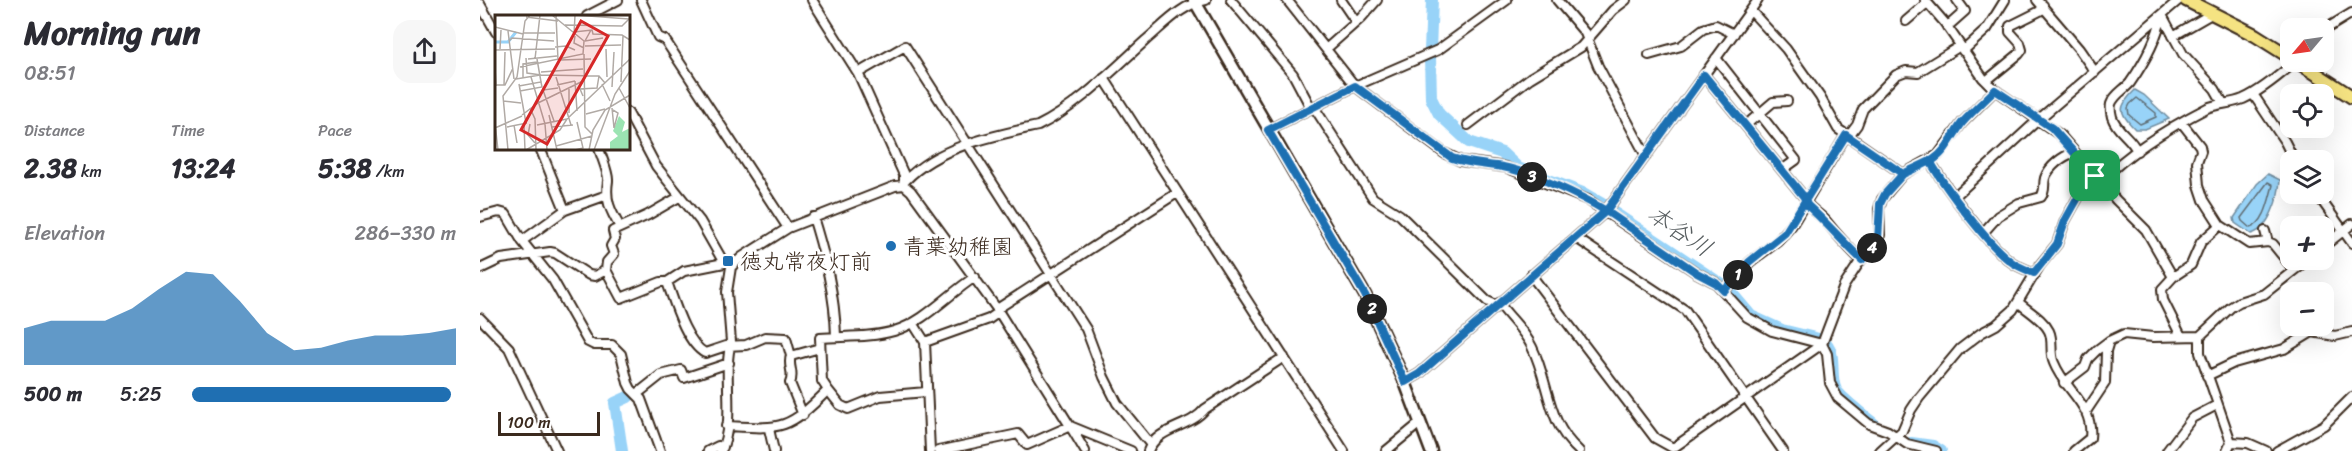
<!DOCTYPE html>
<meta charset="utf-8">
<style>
:root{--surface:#fff;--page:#f7f7f7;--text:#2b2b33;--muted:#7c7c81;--accent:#1f6fb2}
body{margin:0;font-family:Sriracha,"Klee One",sans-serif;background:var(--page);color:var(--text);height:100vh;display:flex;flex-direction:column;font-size:22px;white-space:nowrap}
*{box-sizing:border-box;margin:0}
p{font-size:20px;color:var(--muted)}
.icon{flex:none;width:33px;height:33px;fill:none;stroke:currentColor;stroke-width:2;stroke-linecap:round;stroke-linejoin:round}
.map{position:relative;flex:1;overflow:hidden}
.details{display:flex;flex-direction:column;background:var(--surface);width:480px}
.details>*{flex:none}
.needle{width:39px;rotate:241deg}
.buttons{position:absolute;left:1800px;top:18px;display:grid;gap:12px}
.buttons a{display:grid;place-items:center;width:54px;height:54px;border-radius:12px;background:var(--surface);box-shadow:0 6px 24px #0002;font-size:30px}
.scale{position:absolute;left:18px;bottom:15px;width:102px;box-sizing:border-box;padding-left:6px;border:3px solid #3b2a1e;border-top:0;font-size:16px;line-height:21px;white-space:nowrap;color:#3b2a1e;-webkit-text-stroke:4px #fff;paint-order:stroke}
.pin{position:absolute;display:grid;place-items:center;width:51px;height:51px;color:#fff;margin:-26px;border-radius:12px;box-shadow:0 3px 9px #0006}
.km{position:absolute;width:30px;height:30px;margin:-15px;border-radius:50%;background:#222;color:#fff;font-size:16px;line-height:30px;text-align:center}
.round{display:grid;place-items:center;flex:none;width:63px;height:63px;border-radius:18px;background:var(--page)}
.head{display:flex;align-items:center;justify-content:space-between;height:102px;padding:0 24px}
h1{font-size:33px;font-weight:700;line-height:45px}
.figures{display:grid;grid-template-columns:repeat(3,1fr);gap:9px;height:102px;padding:6px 24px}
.figures div{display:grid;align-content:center}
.figures b{font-size:26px;font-weight:700}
.figures small{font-size:16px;font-weight:400}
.figures p{font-size:16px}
.chart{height:168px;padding:12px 24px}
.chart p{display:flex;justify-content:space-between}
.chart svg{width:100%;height:108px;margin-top:6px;fill:var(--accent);opacity:.7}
ul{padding:0 24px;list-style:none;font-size:20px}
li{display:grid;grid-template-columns:96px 72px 1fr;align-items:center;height:45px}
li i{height:15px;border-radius:8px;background:var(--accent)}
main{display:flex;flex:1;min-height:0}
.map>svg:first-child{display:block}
.water{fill:#98d3f8;stroke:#738fa1;stroke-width:1.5}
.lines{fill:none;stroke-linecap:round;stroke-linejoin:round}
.shore{stroke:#606e75;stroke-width:1.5}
.river{stroke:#98d3f8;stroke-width:12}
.street-casing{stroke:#3b2a1e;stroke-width:12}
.secondary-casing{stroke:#3b2a1e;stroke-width:15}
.primary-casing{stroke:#3b2a1e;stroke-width:16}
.street{stroke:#fff;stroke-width:8}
.secondary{stroke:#fff;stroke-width:10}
.primary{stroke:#f5e382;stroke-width:12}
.route-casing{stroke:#fff;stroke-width:12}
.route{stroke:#1f6fb2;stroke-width:8}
.poi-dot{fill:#1f6fb2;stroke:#fff;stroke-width:2}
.labels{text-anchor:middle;stroke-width:6;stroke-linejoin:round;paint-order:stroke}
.poi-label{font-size:22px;fill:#3b2a1e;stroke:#fff;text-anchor:start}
.water-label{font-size:24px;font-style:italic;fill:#575d5f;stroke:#fff}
.inset-river{fill:none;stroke:#98d3f8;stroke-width:3}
.inset-road{fill:none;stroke:#b1aaa5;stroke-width:1.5}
.view{fill:#d62828;fill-opacity:0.15;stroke:#d62828;stroke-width:3}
.inset-edge{fill:none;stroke:#3b2a1e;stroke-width:3}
</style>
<main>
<section class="details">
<div class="head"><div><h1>Morning run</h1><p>08:51</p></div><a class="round"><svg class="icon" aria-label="share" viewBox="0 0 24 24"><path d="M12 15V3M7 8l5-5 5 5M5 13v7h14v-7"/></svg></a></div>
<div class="figures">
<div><p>Distance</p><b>2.38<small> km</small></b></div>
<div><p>Time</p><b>13:24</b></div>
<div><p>Pace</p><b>5:38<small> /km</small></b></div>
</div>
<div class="chart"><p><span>Elevation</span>286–330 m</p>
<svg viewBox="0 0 160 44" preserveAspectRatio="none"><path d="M0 44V29L10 26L20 26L30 26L40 21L50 13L60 6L70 7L80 18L90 31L100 38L110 37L120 34L130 32L140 32L150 31L160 29V44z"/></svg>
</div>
<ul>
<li><b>500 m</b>5:25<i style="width:98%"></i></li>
</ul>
</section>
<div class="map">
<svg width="1872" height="451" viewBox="0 0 1872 451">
<rect width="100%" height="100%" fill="#fff"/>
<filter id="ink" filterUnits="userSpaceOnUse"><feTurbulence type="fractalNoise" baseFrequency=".0167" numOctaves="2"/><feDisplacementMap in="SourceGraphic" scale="12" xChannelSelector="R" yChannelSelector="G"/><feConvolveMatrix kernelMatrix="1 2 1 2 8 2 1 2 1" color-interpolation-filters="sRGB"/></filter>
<g filter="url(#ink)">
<path class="water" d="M 1655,90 L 1664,95 L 1689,119 L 1665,129 L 1655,129 C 1638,112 1638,107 1655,90 Z
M 1788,174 L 1800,180 C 1799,197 1789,230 1771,234 L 1755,223 L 1754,218 L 1777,184 Z"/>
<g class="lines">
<path class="shore" d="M 1657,98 L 1676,113 L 1676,117 L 1660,124 L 1649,115 L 1648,108 L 1650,104 Z
M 1788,182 L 1793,185 C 1789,199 1785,224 1770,228 L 1762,221 L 1761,218 Z"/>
<path class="river" d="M 950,50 L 952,0
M 950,57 L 951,98 L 959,114 L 989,142 L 1022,153 L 1038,168 L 1103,193 L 1124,205
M 1133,212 L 1244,286
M 1249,290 L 1271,316 L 1302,330 L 1339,339
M 1346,343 C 1357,356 1349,376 1356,390 C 1360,396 1386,418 1393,423
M 1431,443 L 1453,446 L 1461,451
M 142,451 L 135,403 L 148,397"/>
<defs>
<path id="street" d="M 161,0 L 178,37 L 185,40 L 308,228
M 332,0 L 378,73
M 751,0 L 813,74 L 831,108
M 807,0 L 875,86 L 964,153 L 981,161 L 1025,167 L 1108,200 L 1217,273 L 1236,283 L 1267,317 L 1292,331 L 1342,344 L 1347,354 L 1350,383 L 1358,398 L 1389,424 L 1408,431 L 1427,444 L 1456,451
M 861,0 L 876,22
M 1077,0 L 1105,33 L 1118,66 L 1166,156
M 1445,0 L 1464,22 L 1503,78 L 1515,90 L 1580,135 L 1636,200 L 1666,230 L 1693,277
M 1557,0 L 1599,49 L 1615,72
M 0,4 L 16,32
M 1271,11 L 1306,49 L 1340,97 L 1358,129 L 1423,174
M 1682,15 L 1703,54 L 1735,89 L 1743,103
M 107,16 L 138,0
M 1426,21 L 1447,3
M 1467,27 L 1485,11 L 1477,0
M 1844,30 L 1872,13
M 1693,36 L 1733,13
M 846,49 L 881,18 L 897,0
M 1483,51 L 1507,29 L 1525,0
M 1169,55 L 1201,46 L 1223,29 L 1236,25 L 1254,34
M 1236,58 L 1316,160 L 1302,170
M 1224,75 L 1324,197 C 1328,209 1338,212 1346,221 C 1357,235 1368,247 1381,260
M 624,78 L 864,451
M 1506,81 L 1539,54 L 1542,50 L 1540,43 L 1530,32 L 1530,26 L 1560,11 L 1563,5
M 1773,94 L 1805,142 L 1814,160
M 834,107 L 893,198 L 920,215 L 1007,301 L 1016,305
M 1702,123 L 1720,146 L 1721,151 L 1717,162 L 1719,185 L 1724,200 L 1740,225 L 1769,244 L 1788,242 L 1793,244 L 1814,270
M 988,125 L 1050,78 L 1101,47 L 1133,10 L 1146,0
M 1266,125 L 1293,102 L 1307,101
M 788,130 L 875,86 L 958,50 L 1027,0
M 1368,137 L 1377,125 L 1383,109 L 1416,75 L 1426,71 L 1438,72 L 1480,46
M 60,148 L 85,210 L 42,241 L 73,280 L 108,342 L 114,345 L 132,345 L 141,354 L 148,383 L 151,389 L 161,399 L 180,451
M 119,148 C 121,157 129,173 128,181 C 125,200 130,210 140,227
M 1657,151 C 1651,137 1637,132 1632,117 C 1631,113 1630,108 1631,104 C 1634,95 1644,90 1650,83 C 1664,63 1677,39 1682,15
M 1450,161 C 1464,185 1510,248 1533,263 C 1539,267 1547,270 1554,273
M 426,180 C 459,146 513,136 558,126 C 597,107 634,69 666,40 C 684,25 702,4 726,0
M 1621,181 C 1650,151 1690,127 1727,108 C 1739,103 1751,104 1763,99 C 1781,91 1800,75 1815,62
M 424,185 L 424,175 L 378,73 L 425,46 L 606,329 L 624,377 L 637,403 L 671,445
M 1837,194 L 1872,243
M 1475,196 L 1559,119 L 1699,0
M 85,210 L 127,195
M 0,217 L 19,212 L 26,214 L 42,241
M 333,217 C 345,256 355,295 356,336
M 1785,231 L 1788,242
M 1503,233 L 1518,216 L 1539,203 L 1561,197 C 1566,190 1563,185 1565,178 C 1569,166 1583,156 1595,152
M 1096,238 L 1205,310 L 1303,451
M 1844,246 L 1872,224
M 0,269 L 21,259 L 70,252 L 75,253 L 109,275 L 115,276 L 126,270 L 141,298 L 181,282 L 187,282 L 204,271 L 244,263 L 220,221 L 176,166 L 148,113
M 126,270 L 127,262 L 134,254 L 131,246 L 135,239 L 133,231 L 168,215 L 199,197
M 1051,275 L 1175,438 L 1193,448 L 1342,344 L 1364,286 L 1381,260 L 1398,240 L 1400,235 L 1399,209 L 1402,199 L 1423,174 L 1458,155 L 1482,123 L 1515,90
M 187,282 C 194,301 206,343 225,353 L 246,346 L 266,345 L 285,337 L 306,338 L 311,356 L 340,348
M 1244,291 L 1270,262 L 1297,242 L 1312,225 L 1366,135
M 1538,302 C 1548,311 1563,319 1569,331 C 1574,341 1569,353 1574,363 C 1585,391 1614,405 1610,438 L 1594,451
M 1019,303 C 1029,318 1043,328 1052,347 C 1070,384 1066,422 1099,451
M 517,309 L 697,193
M 0,318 L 29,348 L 77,451
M 433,323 L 445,342 L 450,451
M 1701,336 L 1683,300 L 1682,289 L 1693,277 L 1711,265 L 1721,242 L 1740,225
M 445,342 L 509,319 L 519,312
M 311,356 C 307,365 315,373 310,383 L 323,415
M 1727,376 L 1754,363 L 1804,349 L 1832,332 L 1855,336 L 1872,332
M 925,382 L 939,374 L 1126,211 L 1278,0
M 1584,383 L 1605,367 L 1608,359 L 1617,350 L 1629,341 L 1644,334 L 1673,337 L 1720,336
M 348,390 L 360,405 L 368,409 L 400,396 L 446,392
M 157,394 L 181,375 L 201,370 L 204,378 L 249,363
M 1607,410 L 1625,383 L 1626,351 L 1629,341
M 246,426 C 302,429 307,431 348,390 L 342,381 L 340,338 C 364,336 390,338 414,331 C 445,322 468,294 495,277
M 289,429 L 294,451
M 1751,442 L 1768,443 L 1786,451
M 228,451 L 238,446 L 243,447
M 241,451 C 256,420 242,375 251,342 L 247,292 L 251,267 L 262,257 L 308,228 L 415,186 L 424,185 L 431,191 L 517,309 L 590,426 L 651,451
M 458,451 L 538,434 L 547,445 L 590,426 L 605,451
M 668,451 C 677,427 710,428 725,409 L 804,357
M 906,451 L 940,423
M 1400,451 L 1422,431 L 1431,410 L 1439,398 L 1480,349 L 1501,333 L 1516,325 L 1533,310 L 1560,265 L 1577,244 L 1585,221 L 1600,194 L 1615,176
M 1687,451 L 1712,418 L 1737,405
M 1747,451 L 1751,442 L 1720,353 L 1720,336 L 1751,307 L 1759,302 L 1784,294 L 1827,260
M 1797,451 L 1844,425 L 1872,397"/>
<path id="secondary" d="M 714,0 L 885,295 L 925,382 L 951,451"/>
<path id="primary" d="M 1706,0 L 1775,35 L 1810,57
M 1818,62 L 1872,97"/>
</defs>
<use href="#street" class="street-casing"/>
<use href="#secondary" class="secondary-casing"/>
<use href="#primary" class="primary-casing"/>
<use href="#street" class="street"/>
<use href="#secondary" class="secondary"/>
<use href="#primary" class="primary"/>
</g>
</g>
<g class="lines" filter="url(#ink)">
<defs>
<path id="route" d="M 1615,176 L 1572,128 L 1515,90 C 1504,101 1492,112 1482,123 C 1473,135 1466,152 1453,160 C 1443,165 1433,169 1423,174 L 1366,135 L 1305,233 L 1269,262 L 1244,291 L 1236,283 L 1217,273 L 1126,211 L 939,374 L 925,382 L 885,295 L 788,130 L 875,86 L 972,158 C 989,164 1006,164 1023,167 C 1052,173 1100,195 1126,211 L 1224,75 L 1324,197 L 1327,205 C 1346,222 1362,241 1382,260 L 1398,240 L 1400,204 L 1405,194 L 1423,174 L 1450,161 C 1464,186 1510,248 1533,263 C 1539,267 1547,270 1554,273 L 1577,244 L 1585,221 L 1600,194 L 1615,176"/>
</defs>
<use href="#route" class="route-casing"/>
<use href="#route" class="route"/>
</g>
<g class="poi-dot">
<circle cx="411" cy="246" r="6"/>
<rect x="242" y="255" width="12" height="12" rx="3"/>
</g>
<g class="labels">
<g class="poi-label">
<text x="423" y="254">青葉幼稚園</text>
<text x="260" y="269">徳丸常夜灯前</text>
</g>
<g class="water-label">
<text transform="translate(1200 231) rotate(34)" y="8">本谷川</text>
</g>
</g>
<g transform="translate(15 15)">
<rect width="135" height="135" fill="#fff"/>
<path d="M 124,101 L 130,107 L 127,117 L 135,113 L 135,135 L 115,135 L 115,127 L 123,121 L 118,116 Z" fill="#9be4b2"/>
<path class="inset-river" d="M 0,27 L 13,27 L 21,17"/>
<path class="inset-road" d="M 61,0 L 63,45M 31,2 L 63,6M 70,10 L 127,11 L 135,3M 0,12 L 28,19M 96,15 L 90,26 L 108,23M 13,16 L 19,64M 79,17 L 97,15 L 98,19 L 127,20 L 135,25M 28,18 L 60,18M 79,20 L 80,0 L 134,4M 80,21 L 79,28 L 89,33M 14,26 L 17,23 L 59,26M 90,31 L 126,30M 60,32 L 71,31 L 80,35M 5,34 L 6,15M 111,34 L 112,62M 0,35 L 60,34M 89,39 L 90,112 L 97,119M 31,43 L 32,58 L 46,60M 33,44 L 62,41M 40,44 L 45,0M 65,45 L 96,44M 0,52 L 1,71M 25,52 L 88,39 L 89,26 L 57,0M 46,57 L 88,54M 36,62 L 50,109M 61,62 L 76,110M 28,63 L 28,49 L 42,47M 21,64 L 45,60 L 104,61 L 110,68M 80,66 L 82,96M 126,67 L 128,21M 24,69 L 31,108M 107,69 L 115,86M 0,70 L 10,70 L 18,53M 9,70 L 10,37M 62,70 L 80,66M 24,71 L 46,67 L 42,44M 117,72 L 119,37M 124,73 L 135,93M 74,74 L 74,98M 25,76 L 47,72 L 46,67M 88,81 L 85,74 L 102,73 L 104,61M 8,86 L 26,88M 35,93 L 40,104 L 41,135M 117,93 L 119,113M 118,95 L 123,98 L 119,113M 91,99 L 110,94M 27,100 L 43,88 L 88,66M 54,100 L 62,135M 59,106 L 48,75 L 63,73M 0,108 L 3,135M 35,109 L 33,120 L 40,128M 50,109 L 52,135M 19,110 L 22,128M 29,110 L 30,135M 42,110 L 72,104M 12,112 L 32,108M 57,112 L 78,110M 0,113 L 27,101M 61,131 L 97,121M 13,135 L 8,81 L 22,62 L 30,6 L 35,0M 31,135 L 65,115 L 72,104 L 135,44M 80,135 L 88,133 L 82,107M 94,135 L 98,115 L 110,95 L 135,80M 99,135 L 120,79 L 135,56"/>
<path class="view" d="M 86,6 L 113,21 L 52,129 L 26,115 Z"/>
<rect width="135" height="135" class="inset-edge"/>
</g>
</svg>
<div class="buttons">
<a><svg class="needle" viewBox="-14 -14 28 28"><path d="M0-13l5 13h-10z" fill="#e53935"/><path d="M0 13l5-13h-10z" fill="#7c7c81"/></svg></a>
<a><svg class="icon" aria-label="locate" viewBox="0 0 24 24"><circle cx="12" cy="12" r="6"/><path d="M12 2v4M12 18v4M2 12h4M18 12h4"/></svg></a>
<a><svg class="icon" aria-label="layers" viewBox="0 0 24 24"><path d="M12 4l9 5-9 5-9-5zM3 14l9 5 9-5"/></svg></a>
<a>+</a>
<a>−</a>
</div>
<div class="scale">100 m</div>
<div class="pin" style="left:1615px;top:176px;background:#1e9e55"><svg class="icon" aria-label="arrive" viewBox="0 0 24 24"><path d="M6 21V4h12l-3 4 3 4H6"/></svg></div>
<b class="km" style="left:1258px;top:275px">1</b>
<b class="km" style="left:892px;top:309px">2</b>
<b class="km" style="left:1052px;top:177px">3</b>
<b class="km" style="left:1392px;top:248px">4</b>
</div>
</main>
